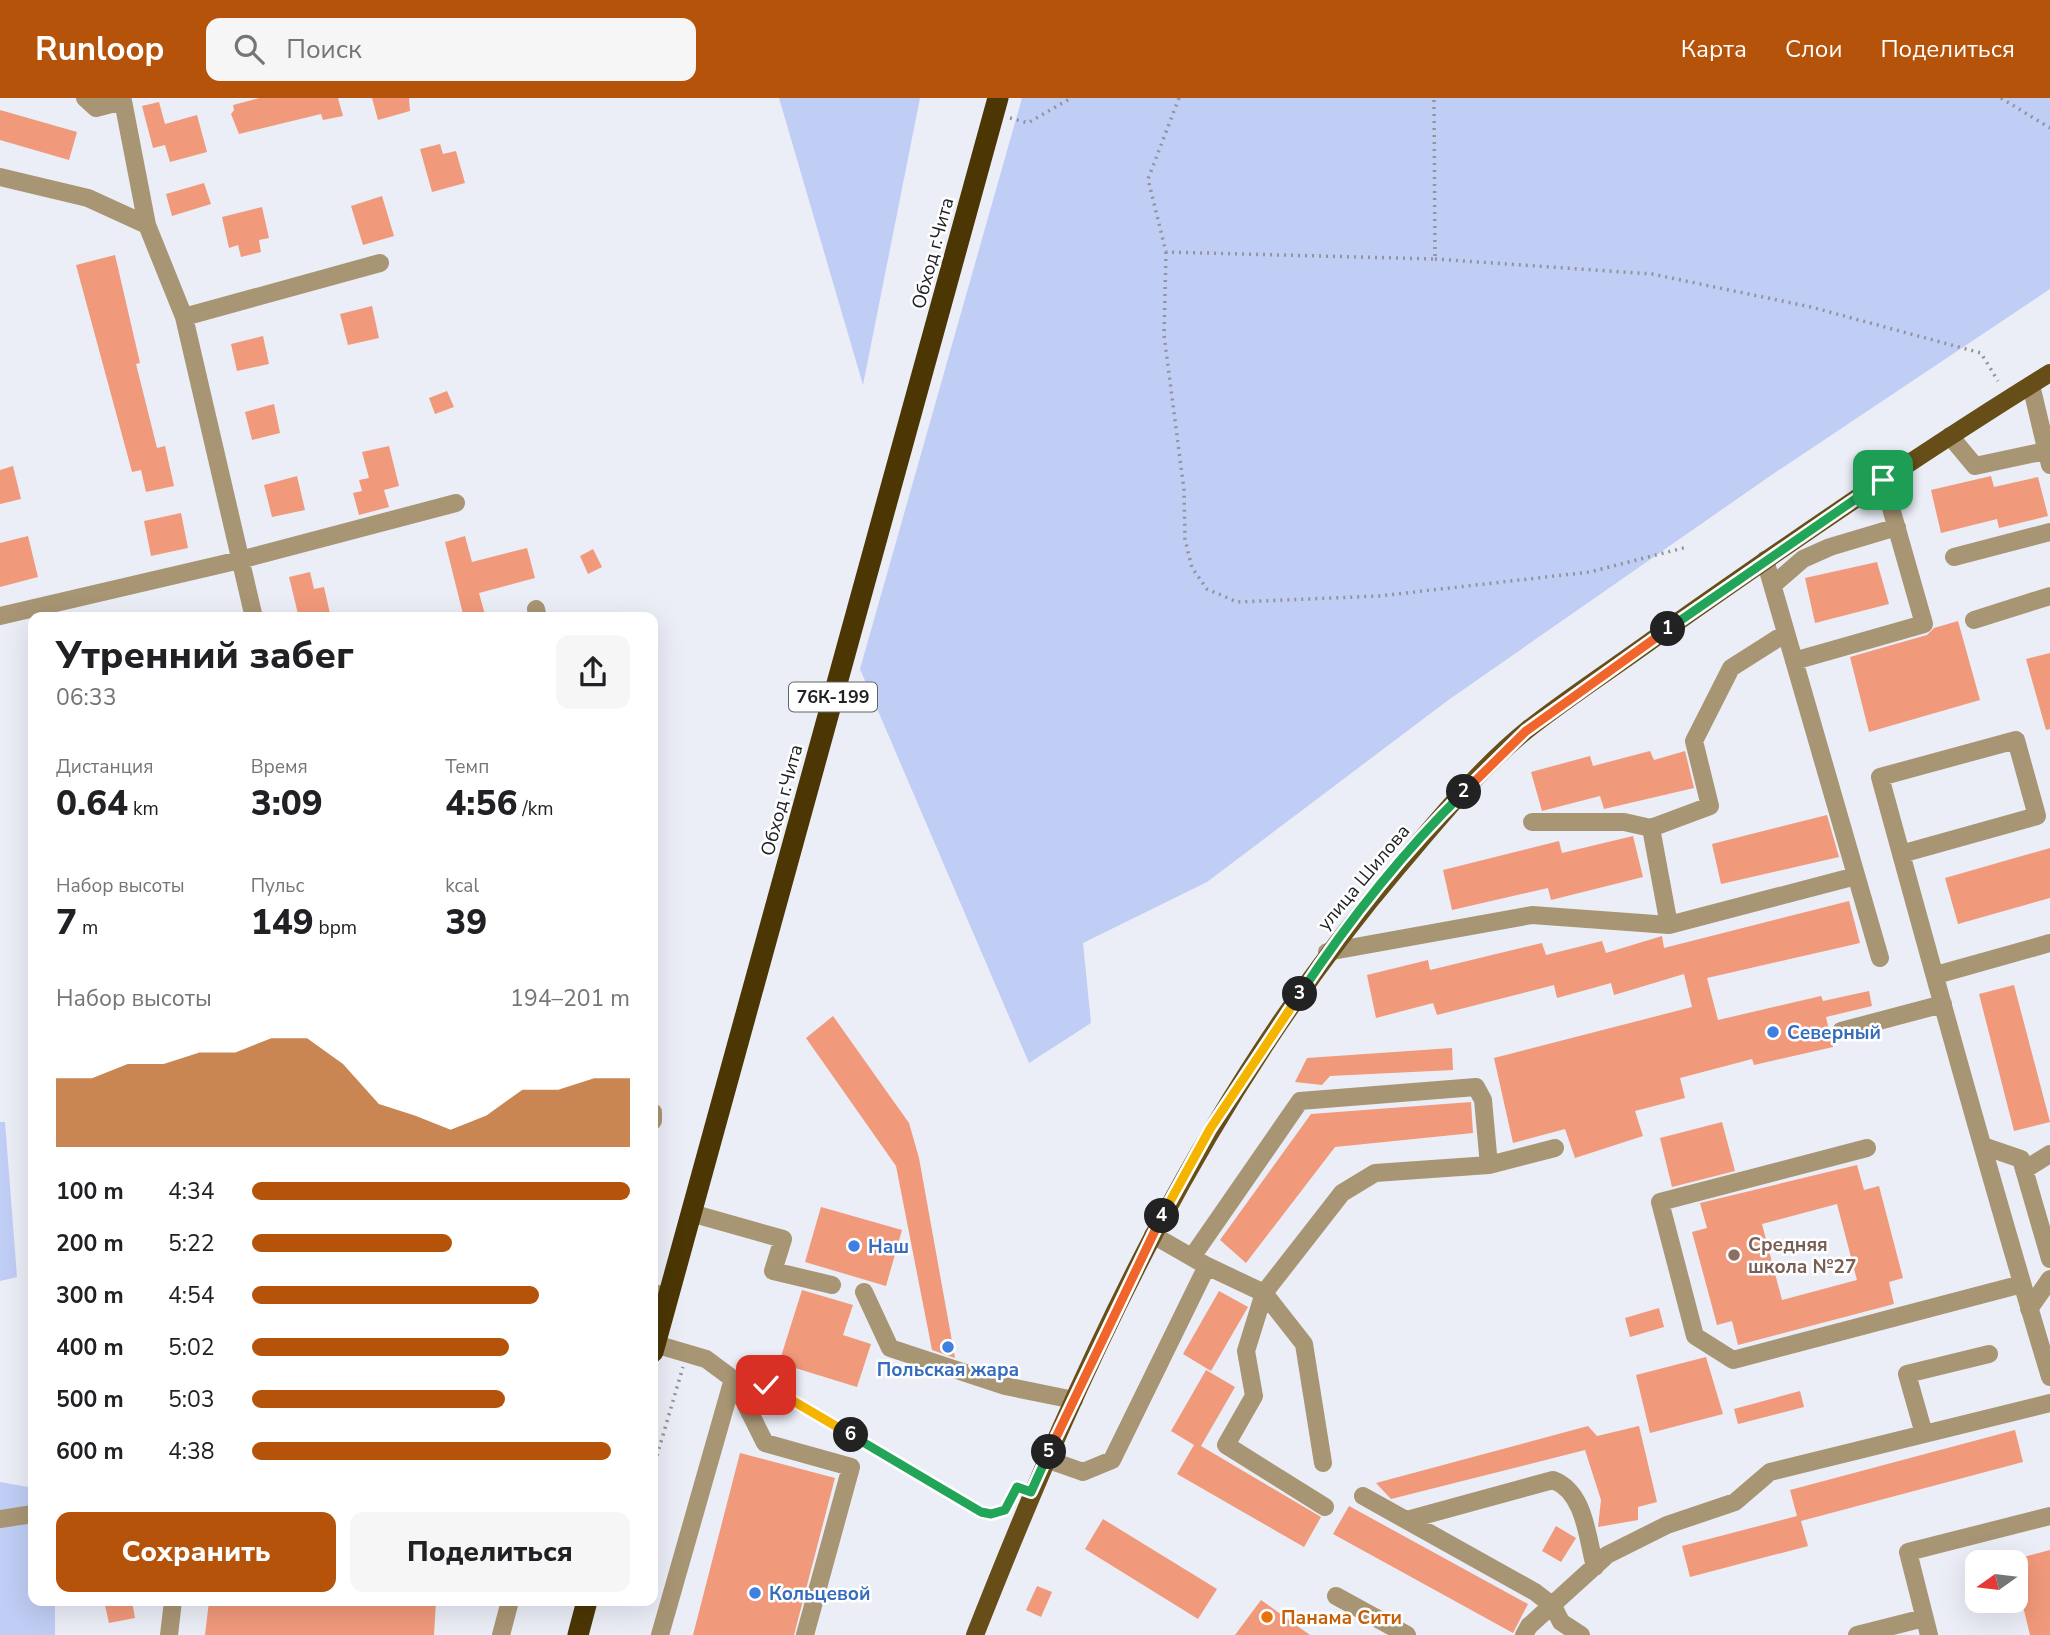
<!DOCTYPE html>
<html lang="ru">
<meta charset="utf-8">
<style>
:root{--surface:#fff;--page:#f6f6f6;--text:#202124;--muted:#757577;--accent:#b45309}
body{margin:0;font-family:"Nunito Sans",sans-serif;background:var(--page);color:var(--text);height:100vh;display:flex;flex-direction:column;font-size:26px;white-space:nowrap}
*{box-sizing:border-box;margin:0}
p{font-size:23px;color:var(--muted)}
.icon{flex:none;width:38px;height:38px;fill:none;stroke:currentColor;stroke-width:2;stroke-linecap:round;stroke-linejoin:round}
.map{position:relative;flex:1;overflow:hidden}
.drawer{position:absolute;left:28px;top:514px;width:630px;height:994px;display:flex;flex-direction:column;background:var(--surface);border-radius:14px;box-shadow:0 7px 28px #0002}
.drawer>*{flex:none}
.needle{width:46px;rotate:256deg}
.fabs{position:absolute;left:1965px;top:1452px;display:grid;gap:14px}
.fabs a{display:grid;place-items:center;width:63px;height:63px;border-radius:14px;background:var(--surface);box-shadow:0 7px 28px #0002;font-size:35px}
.pin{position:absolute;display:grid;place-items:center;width:60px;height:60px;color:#fff;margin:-30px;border-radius:14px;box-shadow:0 4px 10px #0006}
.km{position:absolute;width:35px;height:35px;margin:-18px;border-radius:50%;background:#222;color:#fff;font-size:19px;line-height:35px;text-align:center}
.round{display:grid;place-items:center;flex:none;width:74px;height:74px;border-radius:14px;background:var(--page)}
.overview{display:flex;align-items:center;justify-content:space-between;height:119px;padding:0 28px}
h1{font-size:38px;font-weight:800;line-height:52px}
.metrics{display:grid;grid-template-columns:repeat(3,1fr);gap:10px;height:119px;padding:7px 28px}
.metrics div{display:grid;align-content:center}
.metrics b{font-size:35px;font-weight:800}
.metrics small{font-size:19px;font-weight:400}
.metrics p{font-size:19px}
.chart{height:196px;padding:14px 28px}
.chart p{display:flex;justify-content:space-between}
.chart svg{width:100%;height:126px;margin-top:7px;fill:var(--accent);opacity:.7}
.button{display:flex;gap:14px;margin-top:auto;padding:14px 28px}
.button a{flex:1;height:80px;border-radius:14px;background:var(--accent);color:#fff;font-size:28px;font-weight:800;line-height:80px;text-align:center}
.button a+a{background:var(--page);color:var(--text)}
ul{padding:0 28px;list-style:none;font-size:23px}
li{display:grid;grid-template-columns:112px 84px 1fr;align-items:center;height:52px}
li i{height:18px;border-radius:9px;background:var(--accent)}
header{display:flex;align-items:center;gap:42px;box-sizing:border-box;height:98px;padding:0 35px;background:var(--accent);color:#fff}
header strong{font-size:33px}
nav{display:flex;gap:38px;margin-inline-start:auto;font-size:24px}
.search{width:490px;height:63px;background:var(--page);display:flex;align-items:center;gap:18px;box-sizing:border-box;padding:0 24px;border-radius:14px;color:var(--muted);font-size:26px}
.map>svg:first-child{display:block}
.green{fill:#c0cdf4}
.building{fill:#f1997b;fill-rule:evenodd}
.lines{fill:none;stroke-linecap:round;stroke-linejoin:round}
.path{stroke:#92949b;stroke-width:3.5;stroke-dasharray:2 5;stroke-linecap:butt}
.minor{stroke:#a89574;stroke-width:18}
.major{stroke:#674d17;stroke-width:18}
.highway{stroke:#4b3604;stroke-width:21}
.split-1-casing{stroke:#fff;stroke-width:14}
.split-2-casing{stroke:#fff;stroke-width:14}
.split-3-casing{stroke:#fff;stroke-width:14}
.split-4-casing{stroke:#fff;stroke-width:14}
.split-5-casing{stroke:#fff;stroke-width:14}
.split-6-casing{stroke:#fff;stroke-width:14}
.split-7-casing{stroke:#fff;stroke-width:14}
.split-1{stroke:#22a559;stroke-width:9}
.split-2{stroke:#f0652b;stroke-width:9}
.split-3{stroke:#22a559;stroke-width:9}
.split-4{stroke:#f5b400;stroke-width:9}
.split-5{stroke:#f0652b;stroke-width:9}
.split-6{stroke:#22a559;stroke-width:9}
.split-7{stroke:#f5b400;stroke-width:9}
.shop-dot{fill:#3f7fe0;stroke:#fff;stroke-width:2.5}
.education-dot{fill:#8d6e63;stroke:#fff;stroke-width:2.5}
.food-dot{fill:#e8710a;stroke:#fff;stroke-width:2.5}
.labels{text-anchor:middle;stroke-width:5;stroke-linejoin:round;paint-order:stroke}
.shield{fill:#fff;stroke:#636466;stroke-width:2}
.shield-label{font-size:18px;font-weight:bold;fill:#202124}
.street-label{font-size:19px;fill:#202124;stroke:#fff}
.shop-label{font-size:19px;font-weight:bold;fill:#366cbe;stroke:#fff;text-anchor:start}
.education-label{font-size:19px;font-weight:bold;fill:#785e54;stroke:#fff;text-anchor:start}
.food-label{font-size:19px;font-weight:bold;fill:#c56008;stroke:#fff;text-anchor:start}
</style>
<header>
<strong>Runloop</strong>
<div class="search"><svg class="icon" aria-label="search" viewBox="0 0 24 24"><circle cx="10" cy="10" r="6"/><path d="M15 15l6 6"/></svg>Поиск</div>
<nav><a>Карта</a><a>Слои</a><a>Поделиться</a></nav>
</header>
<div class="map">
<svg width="2050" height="1537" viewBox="0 0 2050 1537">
<rect width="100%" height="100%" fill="#ebeef7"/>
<path class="green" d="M 779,0 L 920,0 L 863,287 Z
M 1022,0 L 2050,0 L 2050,191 L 1770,378 L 1447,603 L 1207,784 L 1083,845 L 1091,925 L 1029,965 L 860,571 Z
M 0,1024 L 5,1024 L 17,1179 L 0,1183 Z
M 0,1384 L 33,1390 L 33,1503 L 55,1503 L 55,1537 L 0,1537 Z"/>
<path class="building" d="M 260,0 L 338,0 L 343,18 L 323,22 L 321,16 L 239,36 L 231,16 L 234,12 L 233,7 Z
M 372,0 L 409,0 L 410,13 L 378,22 Z
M 159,4 L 165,26 L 197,17 L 207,54 L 170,64 L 165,47 L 153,50 L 142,8 Z
M 0,12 L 77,34 L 69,62 L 0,42 Z
M 440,46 L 443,56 L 456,53 L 465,85 L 432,94 L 420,51 Z
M 204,85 L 211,106 L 172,118 L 166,96 Z
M 382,98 L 394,138 L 363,147 L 351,108 Z
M 262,109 L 269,140 L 259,142 L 261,154 L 241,159 L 238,147 L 229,150 L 222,119 Z
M 115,157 L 140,265 L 136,266 L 157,350 L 165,348 L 174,388 L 146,394 L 141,372 L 132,374 L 76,167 Z
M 372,208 L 379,240 L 348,247 L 340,216 Z
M 263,238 L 269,266 L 237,273 L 231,246 Z
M 447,293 L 454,309 L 435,316 L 429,300 Z
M 274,306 L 280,335 L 252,342 L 245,314 Z
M 389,348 L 399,388 L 384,392 L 389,409 L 359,417 L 353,395 L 362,393 L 359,382 L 369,380 L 362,354 Z
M 13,368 L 21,401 L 0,406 L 0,372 Z
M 297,378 L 305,412 L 272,419 L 264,387 Z
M 1991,378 L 1994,389 L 2038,379 L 2048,418 L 1999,430 L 1997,421 L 1941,435 L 1931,392 Z
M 181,415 L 188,450 L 151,458 L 144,423 Z
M 28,438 L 38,479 L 0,489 L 0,445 Z
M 465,438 L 472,464 L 527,450 L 535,480 L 479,495 L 486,520 L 464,520 L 445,444 Z
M 593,451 L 602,469 L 588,476 L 580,458 Z
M 1877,464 L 1889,506 L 1815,525 L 1805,480 Z
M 310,474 L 314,491 L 324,489 L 331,520 L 299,520 L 289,479 Z
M 1958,523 L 1980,602 L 1869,634 L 1850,559 L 1927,537 L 1934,530 Z
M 2050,555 L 2050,631 L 2046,632 L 2026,561 Z
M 1650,653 L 1654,662 L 1685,653 L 1694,690 L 1604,711 L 1600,698 L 1542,713 L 1531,674 L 1590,658 L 1593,668 Z
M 1827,717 L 1839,759 L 1721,786 L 1712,746 Z
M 1633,738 L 1643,779 L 1551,802 L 1548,790 L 1452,812 L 1443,772 L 1559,743 L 1562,755 Z
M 2050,750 L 2050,800 L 1958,826 L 1945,780 Z
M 1849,803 L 1860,845 L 1707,880 L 1718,922 L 1821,898 L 1823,903 L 1869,893 L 1872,908 L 1826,919 L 1833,949 L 1754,967 L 1752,961 L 1680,980 L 1685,1000 L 1635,1013 L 1643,1038 L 1575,1060 L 1565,1031 L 1513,1045 L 1494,960 L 1692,909 L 1684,876 L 1614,897 L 1611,885 L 1557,900 L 1554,887 L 1437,917 L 1433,905 L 1376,920 L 1367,877 L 1428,862 L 1430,872 L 1542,845 L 1546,857 L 1602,843 L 1606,855 L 1662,838 L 1664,850 Z
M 2014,887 L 2050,1024 L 2014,1033 L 1979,896 Z
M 833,918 L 909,1025 L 919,1060 L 955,1260 L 932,1252 L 896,1068 L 806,940 Z
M 1452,950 L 1453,972 L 1330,978 L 1322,987 L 1295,984 L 1307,960 Z
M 1471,1004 L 1473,1035 L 1335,1049 L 1246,1165 L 1220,1142 L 1311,1016 Z
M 1722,1024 L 1735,1073 L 1672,1089 L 1660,1040 Z
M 1857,1067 L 1864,1092 L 1879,1088 L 1903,1180 L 1889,1184 L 1894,1206 L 1738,1247 L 1732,1223 L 1717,1227 L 1692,1134 L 1707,1130 L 1700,1105 ZM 1837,1106 L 1857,1182 L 1782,1202 L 1762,1126 Z
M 821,1109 L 902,1132 L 886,1188 L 805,1164 Z
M 802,1192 L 853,1207 L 843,1237 L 871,1246 L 857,1289 L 779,1265 Z
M 1219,1193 L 1248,1209 L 1211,1273 L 1183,1256 Z
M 1659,1210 L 1664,1229 L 1630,1239 L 1625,1220 Z
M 1706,1259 L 1723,1316 L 1650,1335 L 1636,1277 Z
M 1206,1272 L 1235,1289 L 1201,1348 L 1321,1419 L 1304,1449 L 1177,1376 L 1194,1347 L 1171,1333 Z
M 1800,1293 L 1804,1309 L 1738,1326 L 1734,1311 Z
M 1588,1328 L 1597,1338 L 1639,1328 L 1657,1404 L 1638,1409 L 1638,1422 L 1598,1429 L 1601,1402 L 1585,1352 L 1391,1401 L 1376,1385 Z
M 2015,1332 L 2023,1364 L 1801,1423 L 1808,1448 L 1690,1479 L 1682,1448 L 1797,1418 L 1790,1392 Z
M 740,1355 L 835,1380 L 794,1537 L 693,1537 Z
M 1349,1408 L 1528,1506 L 1513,1535 L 1333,1436 Z
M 1103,1421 L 1217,1491 L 1198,1521 L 1085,1451 Z
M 1556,1428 L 1576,1440 L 1561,1464 L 1542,1453 Z
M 2050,1452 L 2050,1537 L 2030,1537 L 2016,1480 L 2016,1461 Z
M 1037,1488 L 1052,1494 L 1041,1519 L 1026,1512 Z
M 1261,1502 L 1310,1537 L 1235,1537 Z
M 104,1503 L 132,1503 L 135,1520 L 109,1525 Z
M 209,1503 L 436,1503 L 434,1537 L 205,1537 Z"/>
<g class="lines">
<path class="path" d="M 1179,0 L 1148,81 L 1166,154 L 1435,161 L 1434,0
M 2001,0 L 2050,30
M 1010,20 L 1028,25 L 1071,0
M 1166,154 L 1164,237 L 1184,392 L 1185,441 L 1192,470 L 1207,491 L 1237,504 L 1379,498 L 1590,474 L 1687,449
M 1435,161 L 1652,176 L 1811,209 L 1981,255 L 1998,283
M 752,1279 L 981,1414 L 999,1415 L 1007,1410
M 653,1371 L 683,1269"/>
<path class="minor" d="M 85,0 L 96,10 L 123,3 L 147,127
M 0,79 L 88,100 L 147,127 L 184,219 L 254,520
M 184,219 L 380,165
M 2031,287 L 2050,367
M 1950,338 L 1975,368 L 2050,352
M 1954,459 L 2050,434
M 1765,462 L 1880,860
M 1773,487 L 1803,461 L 1830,449 L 1897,429
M 536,511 L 538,520
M 0,518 L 240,462 L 456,405
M 1974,522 L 2050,498
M 1794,563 L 1924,526 L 1883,382
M 1532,724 L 1624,724 L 1651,730
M 1901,756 L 2037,718 L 2016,642 L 1880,679 C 1935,880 1990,1080 2050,1279
M 1669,827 L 1651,730 L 1710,708 L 1694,643 L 1731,570 L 1786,535
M 1327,854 L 1532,817 L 1669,827 L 1856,778
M 1936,877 L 2050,845
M 1841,933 L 1943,906
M 653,1014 L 653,1023
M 1983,1048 L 2021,1061 L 2050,1161
M 1867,1050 L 1660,1104 L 1695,1238 L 1733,1262 L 2022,1186
M 2024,1072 L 2050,1056
M 691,1115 L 783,1141 L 773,1173 L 832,1187
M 1153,1137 L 1207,1168 L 1264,1195 L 1304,1246 L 1323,1365
M 1192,1159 L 1300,1003 L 1476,989 L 1483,1002 L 1489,1067
M 864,1194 L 890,1250 L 1005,1288 L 1074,1302
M 653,1195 L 668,1198
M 2029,1211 L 2050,1181
M 655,1246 L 706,1261 L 733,1281 L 765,1345 L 851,1369 L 805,1537
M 1924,1336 L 1907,1276 L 1989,1256
M 1046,1361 L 1083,1374 L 1112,1362 L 1207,1168
M 1363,1398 L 1535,1494 L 1553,1508 L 1561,1524 L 1581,1537
M 1325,1409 L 1226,1347 L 1254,1298 L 1246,1253 L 1264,1195 L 1342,1095 L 1375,1075 L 1489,1067 L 1555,1050
M 0,1421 L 33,1416
M 1407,1422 L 1553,1382 C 1585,1394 1587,1439 1595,1469
M 1336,1498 L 1407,1537
M 169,1537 L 173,1503
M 501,1537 L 510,1503
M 660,1537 L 733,1281
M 1524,1537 L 1529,1528 L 1607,1457 L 1667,1427 L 1735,1404 L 1770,1374 L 2050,1305
M 1857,1537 L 1924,1520
M 1929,1537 L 1908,1454 L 2050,1418"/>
<path class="major" d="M 975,1537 C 1084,1261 1204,997 1398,769 C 1438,722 1479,671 1527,632 C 1571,597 1620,566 1666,532 C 1792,443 1919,356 2050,275"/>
<path class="highway" d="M 653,1254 L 998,0
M 578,1537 L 587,1503"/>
</g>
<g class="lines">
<defs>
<path id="split-1" d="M 1668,531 L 1883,382"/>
<path id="split-2" d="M 1464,694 L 1526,633 L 1668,531"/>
<path id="split-3" d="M 1300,896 C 1347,825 1403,754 1464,694"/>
<path id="split-4" d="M 1162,1118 L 1210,1031 L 1300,896"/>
<path id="split-5" d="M 1049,1354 L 1162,1118"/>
<path id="split-6" d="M 851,1337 L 981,1414 L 991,1416 L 1005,1412 L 1017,1389 L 1031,1394 L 1049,1354"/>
<path id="split-7" d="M 766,1287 L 851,1337"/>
</defs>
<use href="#split-1" class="split-1-casing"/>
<use href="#split-2" class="split-2-casing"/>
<use href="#split-3" class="split-3-casing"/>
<use href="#split-4" class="split-4-casing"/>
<use href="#split-5" class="split-5-casing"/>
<use href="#split-6" class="split-6-casing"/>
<use href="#split-7" class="split-7-casing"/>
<use href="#split-1" class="split-1"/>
<use href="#split-2" class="split-2"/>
<use href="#split-3" class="split-3"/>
<use href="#split-4" class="split-4"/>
<use href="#split-5" class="split-5"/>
<use href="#split-6" class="split-6"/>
<use href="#split-7" class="split-7"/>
</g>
<g class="shop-dot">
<circle cx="1773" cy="934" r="7"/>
<circle cx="854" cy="1148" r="7"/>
<circle cx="948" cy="1249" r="7"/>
<circle cx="755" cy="1495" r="7"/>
</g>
<circle class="education-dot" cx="1734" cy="1157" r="7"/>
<circle class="food-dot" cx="1267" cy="1519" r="7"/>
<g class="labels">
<rect class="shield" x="789" y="584.5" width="88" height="29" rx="5"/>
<g class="shield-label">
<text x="833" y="605">76К-199</text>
</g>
<g class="street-label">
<text transform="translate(932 155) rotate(-75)" y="7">Обход г.Чита</text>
<text transform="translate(781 702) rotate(-75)" y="7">Обход г.Чита</text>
<text transform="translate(1363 779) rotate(-50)" y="7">улица Шилова</text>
</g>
<g class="shop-label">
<text x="1787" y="941">Северный</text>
<text x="868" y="1155">Наш</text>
<text x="948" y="1278" text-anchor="middle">Польская жара</text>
<text x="769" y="1502">Кольцевой</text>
</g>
<g class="education-label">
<text x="1748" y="1153">Средняя<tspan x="1748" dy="22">школа №27</tspan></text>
</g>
<g class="food-label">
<text x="1281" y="1526">Панама Сити</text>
</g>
</g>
</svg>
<div class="fabs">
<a><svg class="needle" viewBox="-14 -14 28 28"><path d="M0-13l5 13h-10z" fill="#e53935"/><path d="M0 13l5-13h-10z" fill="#757577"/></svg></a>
</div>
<div class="pin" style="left:1883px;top:382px;background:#1e9e55"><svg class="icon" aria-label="arrive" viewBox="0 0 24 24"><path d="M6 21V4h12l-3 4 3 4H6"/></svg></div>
<div class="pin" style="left:766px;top:1287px;background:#d93025"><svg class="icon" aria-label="check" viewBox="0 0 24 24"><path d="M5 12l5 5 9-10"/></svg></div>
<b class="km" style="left:1668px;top:531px">1</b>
<b class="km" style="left:1464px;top:694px">2</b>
<b class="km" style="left:1300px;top:896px">3</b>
<b class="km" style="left:1162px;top:1118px">4</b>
<b class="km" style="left:1049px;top:1354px">5</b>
<b class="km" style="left:851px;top:1337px">6</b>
<section class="drawer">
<div class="overview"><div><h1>Утренний забег</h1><p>06:33</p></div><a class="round"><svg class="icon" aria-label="share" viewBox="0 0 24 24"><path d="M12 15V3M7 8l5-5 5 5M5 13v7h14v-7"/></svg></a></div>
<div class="metrics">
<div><p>Дистанция</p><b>0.64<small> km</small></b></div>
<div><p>Время</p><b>3:09</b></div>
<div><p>Темп</p><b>4:56<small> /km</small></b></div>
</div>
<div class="metrics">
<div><p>Набор высоты</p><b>7<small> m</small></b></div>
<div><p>Пульс</p><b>149<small> bpm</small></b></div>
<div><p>kcal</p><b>39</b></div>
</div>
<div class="chart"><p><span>Набор высоты</span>194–201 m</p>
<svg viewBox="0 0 160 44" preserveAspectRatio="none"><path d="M0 44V20L10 20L20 15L30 15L40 11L50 11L60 6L70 6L80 15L90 29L100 33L110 38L120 33L130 24L140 24L150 20L160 20V44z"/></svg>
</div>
<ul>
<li><b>100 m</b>4:34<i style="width:100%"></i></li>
<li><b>200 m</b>5:22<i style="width:53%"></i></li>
<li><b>300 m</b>4:54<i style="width:76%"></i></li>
<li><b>400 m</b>5:02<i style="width:68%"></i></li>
<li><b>500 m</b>5:03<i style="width:67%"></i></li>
<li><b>600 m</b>4:38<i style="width:95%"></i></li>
</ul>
<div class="button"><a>Сохранить</a><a>Поделиться</a></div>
</section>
</div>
